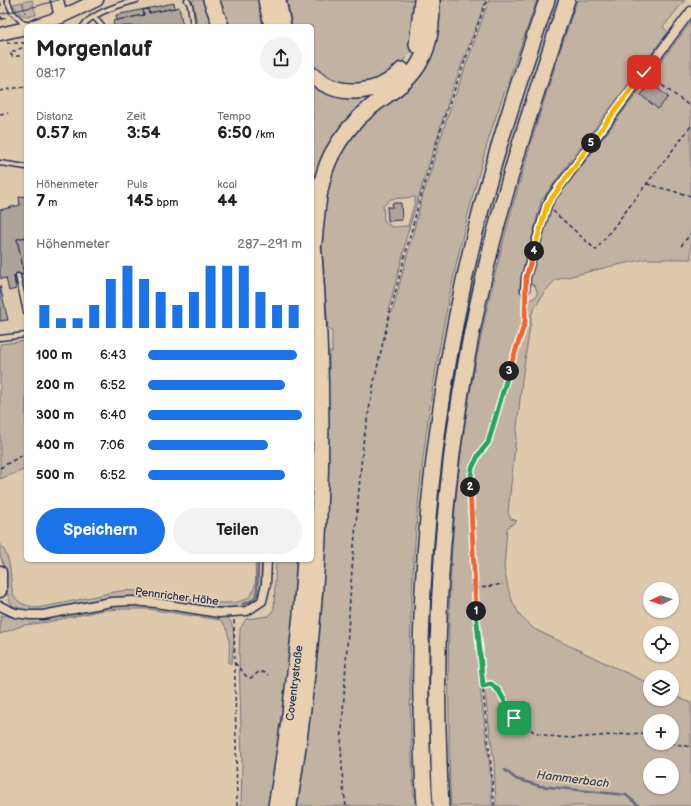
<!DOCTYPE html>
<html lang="de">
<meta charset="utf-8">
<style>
:root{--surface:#fff;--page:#f2f2f2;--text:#202124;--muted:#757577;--accent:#1a73e8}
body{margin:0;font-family:"Balsamiq Sans",sans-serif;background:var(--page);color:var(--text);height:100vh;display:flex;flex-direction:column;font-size:15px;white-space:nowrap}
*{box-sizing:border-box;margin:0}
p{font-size:13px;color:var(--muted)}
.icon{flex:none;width:22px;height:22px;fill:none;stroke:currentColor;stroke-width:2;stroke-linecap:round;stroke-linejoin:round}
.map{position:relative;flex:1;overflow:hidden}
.panel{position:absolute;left:24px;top:24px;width:290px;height:538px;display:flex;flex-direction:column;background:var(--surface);border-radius:6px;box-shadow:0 1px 3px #0004}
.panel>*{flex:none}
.needle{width:26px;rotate:266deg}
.controls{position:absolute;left:643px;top:582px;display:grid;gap:8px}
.controls a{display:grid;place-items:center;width:36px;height:36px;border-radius:50%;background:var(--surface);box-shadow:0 1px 3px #0004;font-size:20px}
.pin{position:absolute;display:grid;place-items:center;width:34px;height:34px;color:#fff;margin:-17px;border-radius:8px;box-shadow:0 2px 6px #0006}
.km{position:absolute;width:20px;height:20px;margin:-10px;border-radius:50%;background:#222;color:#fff;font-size:11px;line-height:20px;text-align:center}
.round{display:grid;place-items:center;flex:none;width:42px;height:42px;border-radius:21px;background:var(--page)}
.summary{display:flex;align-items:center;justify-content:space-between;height:68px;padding:0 12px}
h1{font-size:22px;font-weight:800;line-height:30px}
.stats{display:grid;grid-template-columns:repeat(3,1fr);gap:6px;height:68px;padding:4px 12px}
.stats div{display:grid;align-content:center}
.stats b{font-size:17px;font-weight:800}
.stats small{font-size:11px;font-weight:400}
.stats p{font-size:11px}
.chart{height:112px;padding:8px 12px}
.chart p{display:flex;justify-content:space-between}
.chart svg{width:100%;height:72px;margin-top:4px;stroke:var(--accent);stroke-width:6}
.primary-button{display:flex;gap:8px;margin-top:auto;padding:8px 12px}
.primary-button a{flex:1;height:46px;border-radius:24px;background:var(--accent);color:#fff;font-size:16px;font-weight:800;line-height:46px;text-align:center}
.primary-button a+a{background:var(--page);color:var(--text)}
ul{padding:0 12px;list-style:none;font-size:13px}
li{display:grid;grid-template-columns:64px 48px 1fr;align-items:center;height:30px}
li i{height:10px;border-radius:5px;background:var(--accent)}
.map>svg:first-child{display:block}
.green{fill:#c2b2a1;stroke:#6e7080;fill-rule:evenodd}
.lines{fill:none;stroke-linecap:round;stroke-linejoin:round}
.stream{stroke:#676a7d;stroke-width:2.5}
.building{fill:#aea399;stroke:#1b2f5e}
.lane-casing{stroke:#1b2f5e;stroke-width:7}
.street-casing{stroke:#1b2f5e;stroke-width:11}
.secondary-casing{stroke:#1b2f5e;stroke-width:15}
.highway-casing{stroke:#1b2f5e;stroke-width:18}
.path{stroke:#1b2f5e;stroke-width:1.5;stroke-dasharray:4 3;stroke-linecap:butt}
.lane{stroke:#e7cfb0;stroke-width:4}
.street{stroke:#e7cfb0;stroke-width:8}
.secondary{stroke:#e7cfb0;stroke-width:12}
.highway{stroke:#e7cfb0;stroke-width:15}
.tram{stroke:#1b2f5e;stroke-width:1}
.split-1-casing{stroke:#fff;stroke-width:8}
.split-2-casing{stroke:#fff;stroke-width:8}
.split-3-casing{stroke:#fff;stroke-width:8}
.split-4-casing{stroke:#fff;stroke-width:8}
.split-5-casing{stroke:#fff;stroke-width:8}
.split-6-casing{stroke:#fff;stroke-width:8}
.split-1{stroke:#22a559;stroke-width:5}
.split-2{stroke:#f0652b;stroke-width:5}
.split-3{stroke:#22a559;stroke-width:5}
.split-4{stroke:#f0652b;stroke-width:5}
.split-5{stroke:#f5b400;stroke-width:5}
.split-6{stroke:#f5b400;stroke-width:5}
.labels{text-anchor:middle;stroke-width:3.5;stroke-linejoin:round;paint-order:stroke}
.street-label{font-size:11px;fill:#1b2f5e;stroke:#e7cfb0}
.water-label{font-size:12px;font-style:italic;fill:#2e3e66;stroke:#e7cfb0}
</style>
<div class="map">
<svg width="691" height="806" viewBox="0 0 691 806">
<rect width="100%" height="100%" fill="#dfc9ad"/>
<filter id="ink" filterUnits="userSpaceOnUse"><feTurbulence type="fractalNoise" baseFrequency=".025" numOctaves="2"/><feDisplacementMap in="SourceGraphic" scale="8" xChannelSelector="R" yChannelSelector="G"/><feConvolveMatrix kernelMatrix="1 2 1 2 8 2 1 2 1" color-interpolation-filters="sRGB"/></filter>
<g filter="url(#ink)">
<path class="green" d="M 32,0 L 36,15 C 23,18 19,14 13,4 L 22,2 L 25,13 L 23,2 Z
M 192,0 L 206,0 L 217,26 L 198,26 Z
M 216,0 L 261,0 L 266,26 L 225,26 Z
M 287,0 L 418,0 L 413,44 L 408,55 L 397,69 L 376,83 L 340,85 L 312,68 L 312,26 L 292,26 Z
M 437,0 L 486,0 L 451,93 L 406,238 L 405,247 L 388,311 L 392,313 L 421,202 L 445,124 L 489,0 L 537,0 C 520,49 501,98 486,148 C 425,359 398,587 415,806 L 293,806 L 326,388 L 329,371 L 329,352 L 332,352 L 332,331 L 328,329 L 321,235 L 327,174 L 355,126 L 412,81 ZM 416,197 L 408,226 L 392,227 L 384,221 L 383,206 L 391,199 Z
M 577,0 L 685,0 L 663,27 L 668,32 L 576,153 L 541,201 L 522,279 L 521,290 L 524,304 L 522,322 L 487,438 L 473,457 L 469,467 L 468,478 L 469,525 L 479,680 L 490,767 L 492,806 L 451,806 C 449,774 449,743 449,711 C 446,589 454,461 480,341 C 504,225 539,113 577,0 Z
M 691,22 L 691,259 L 646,259 L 608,267 L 555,280 L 543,294 L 532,313 L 522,380 L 508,513 L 511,519 L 517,521 L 507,528 L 504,568 L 508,588 L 513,603 L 521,617 L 534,629 L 650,684 L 650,699 L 672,699 L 672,695 L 691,703 L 691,806 L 496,806 L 494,762 L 483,679 L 473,519 L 472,484 L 475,466 L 492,437 L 528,319 L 528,301 L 537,296 L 537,291 L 535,286 L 530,283 L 527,279 L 550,208 ZM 650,721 L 672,721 L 672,743 L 650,743 ZM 650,765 L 672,765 L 672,787 L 650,787 Z
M 416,61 L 368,105 L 313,197 L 312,78 L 379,90 Z
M 26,341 L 26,469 L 0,479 L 0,344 Z
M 0,543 C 5,551 9,559 10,569 C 13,593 8,602 37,608 C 55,605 73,601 91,597 C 106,594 121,589 136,591 C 161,592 232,614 250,596 C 258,588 255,570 255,560 L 262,560 L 261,593 L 258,600 L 247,607 L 238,608 L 207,607 L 121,597 L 103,599 L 41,611 L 23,610 L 12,605 L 9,600 L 6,586 L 7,576 L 0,555 Z
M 276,560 L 299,560 L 296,621 L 271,806 L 241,806 L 242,764 L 239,656 L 240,629 L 246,619 L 269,616 L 274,609 Z
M 127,604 L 149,605 L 225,616 C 239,624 232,650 232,663 L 229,663 C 229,649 232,630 220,620 L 148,609 L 121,609 L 103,610 L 48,622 L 24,625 L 0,634 L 1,615 L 23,618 L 102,606 Z"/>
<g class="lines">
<path class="stream" d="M 243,604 L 253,600 L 257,594 L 258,560
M 505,770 L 516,779 L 540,786 L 626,795 L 639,806"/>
</g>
<path class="building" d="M 174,3 L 175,8 L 149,13 L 148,9 L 143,10 L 144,15 L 117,20 L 116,15 Z
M 179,7 L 183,26 L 114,26 L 113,21 L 144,15 L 143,10 L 148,9 L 149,13 Z
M 651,83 L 668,97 L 658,109 L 641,95 Z
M 26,196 L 26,237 L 17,239 L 24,274 L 14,276 L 16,289 L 9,291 L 6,278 L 1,279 L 0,273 L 0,210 L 20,205 L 19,197 Z
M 392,203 L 401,203 L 402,220 L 388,221 L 387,207 L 393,207 Z
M 26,237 L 26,282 L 17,239 Z
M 24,274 L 26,282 L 15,284 L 14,276 Z
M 0,286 L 8,320 L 0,321 Z"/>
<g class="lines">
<defs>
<path id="lane" d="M 7,0 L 12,12 L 26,26
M 187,0 L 190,5 L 193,26
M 94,17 L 102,26
M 83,26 C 92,13 122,4 137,0
M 0,163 L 26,167
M 18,276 L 26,312
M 0,338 L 26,335"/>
<path id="street" d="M 525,290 L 526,277 L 547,205 L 552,196 L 691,11
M 0,606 L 15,613 L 30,615 L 43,615 L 111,602 L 132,601 L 156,603 L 219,613 L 247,611 L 262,601 L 266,584 L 267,560"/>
<path id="secondary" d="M 57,0 L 61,17
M 34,26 L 61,17 L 97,0
M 0,34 L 26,28
M 0,572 L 0,591"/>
<path id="highway" d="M 211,0 L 221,26
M 266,0 L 272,26
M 278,0 L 283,26
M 417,45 L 422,0
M 312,75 C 338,99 379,95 402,70
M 314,243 C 317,213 318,181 332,154 C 341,137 356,119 371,107 C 388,93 409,83 420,62 C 431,43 432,21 432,0
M 276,806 C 290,724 300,643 305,560
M 289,806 C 320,616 330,424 312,232
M 425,806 C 412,617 429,429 472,245 C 492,162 519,80 547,0
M 441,806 C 431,630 443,452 483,281 C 505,185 536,93 567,0"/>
</defs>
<use href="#lane" class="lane-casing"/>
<use href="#street" class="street-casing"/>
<use href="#secondary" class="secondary-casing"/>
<use href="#highway" class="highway-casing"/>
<path class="path" d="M 0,2 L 2,7
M 1,16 L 2,22
M 2,19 L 5,18 L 4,16
M 7,43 L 26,43
M 20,56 L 12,56 L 10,53 L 26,46
M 651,77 L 691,107
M 0,91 L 26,86
M 0,114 L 8,113
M 647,184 L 691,196
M 553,211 L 596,250 L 691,126
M 681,246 L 691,233
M 0,468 L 26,453
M 475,589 L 503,584
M 234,620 L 237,806
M 235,663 L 247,677 L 251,678 L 260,671 L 268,675
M 483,686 L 491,684 L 499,691 L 514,718 L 534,732 L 549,736 L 570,738 L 641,733 L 650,736
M 671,743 L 691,747
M 346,806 L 343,786 L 341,746 L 351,581 L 363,443 L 375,377 L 389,316 L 418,206 L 446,113 L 487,0
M 494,806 L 491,766 L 479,655 L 470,487 C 472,467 475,459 488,443 L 515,351 L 525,322 L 526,298"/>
<use href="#lane" class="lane"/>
<use href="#street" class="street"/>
<use href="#secondary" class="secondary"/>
<use href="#highway" class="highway"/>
<path class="tram" d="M 0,14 L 37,6 L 58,0"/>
</g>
</g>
<g class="lines" filter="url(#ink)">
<defs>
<path id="split-1" d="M 476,611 L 483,686 L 491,684 L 499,691 L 514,718"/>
<path id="split-2" d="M 470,487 L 476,611"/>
<path id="split-3" d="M 470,487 L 472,468 L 479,454 L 488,443 L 509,371"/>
<path id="split-4" d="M 509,371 L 525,322 L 526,277 L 534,251"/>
<path id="split-5" d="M 534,251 L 547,205 L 591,143"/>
<path id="split-6" d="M 591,143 L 644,72"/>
</defs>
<use href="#split-1" class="split-1-casing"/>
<use href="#split-2" class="split-2-casing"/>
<use href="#split-3" class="split-3-casing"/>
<use href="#split-4" class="split-4-casing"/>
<use href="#split-5" class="split-5-casing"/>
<use href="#split-6" class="split-6-casing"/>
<use href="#split-1" class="split-1"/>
<use href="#split-2" class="split-2"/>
<use href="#split-3" class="split-3"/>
<use href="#split-4" class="split-4"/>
<use href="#split-5" class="split-5"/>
<use href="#split-6" class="split-6"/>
</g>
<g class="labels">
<g class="street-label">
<text transform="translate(177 596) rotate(7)" y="4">Pennricher Höhe</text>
<text transform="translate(294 683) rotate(-83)" y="4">Coventrystraße</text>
</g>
<g class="water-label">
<text transform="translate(573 779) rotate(7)" y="4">Hammerbach</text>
</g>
</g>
</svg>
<div class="controls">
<a><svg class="needle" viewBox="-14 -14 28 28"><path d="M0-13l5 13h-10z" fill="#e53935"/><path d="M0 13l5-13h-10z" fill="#757577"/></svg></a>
<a><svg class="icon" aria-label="locate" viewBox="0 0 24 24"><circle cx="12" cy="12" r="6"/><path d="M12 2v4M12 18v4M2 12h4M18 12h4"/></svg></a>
<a><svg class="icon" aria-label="layers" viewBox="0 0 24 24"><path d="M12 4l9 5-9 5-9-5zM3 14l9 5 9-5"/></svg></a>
<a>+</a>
<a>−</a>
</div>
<div class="pin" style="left:514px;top:718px;background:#1e9e55"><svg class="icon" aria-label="arrive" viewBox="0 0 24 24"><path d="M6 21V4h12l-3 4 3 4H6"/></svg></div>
<div class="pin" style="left:644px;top:72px;background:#d93025"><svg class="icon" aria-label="check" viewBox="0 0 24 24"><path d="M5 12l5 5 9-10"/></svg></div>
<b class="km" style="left:476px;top:611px">1</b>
<b class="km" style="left:470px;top:487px">2</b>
<b class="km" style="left:509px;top:371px">3</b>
<b class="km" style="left:534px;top:251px">4</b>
<b class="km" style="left:591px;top:143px">5</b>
<section class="panel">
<div class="summary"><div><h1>Morgenlauf</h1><p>08:17</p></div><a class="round"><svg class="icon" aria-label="share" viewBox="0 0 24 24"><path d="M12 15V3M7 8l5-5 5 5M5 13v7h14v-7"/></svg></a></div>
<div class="stats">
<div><p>Distanz</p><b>0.57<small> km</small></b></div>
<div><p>Zeit</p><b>3:54</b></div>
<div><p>Tempo</p><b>6:50<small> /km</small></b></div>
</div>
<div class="stats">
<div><p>Höhenmeter</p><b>7<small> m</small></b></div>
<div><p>Puls</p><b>145<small> bpm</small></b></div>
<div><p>kcal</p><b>44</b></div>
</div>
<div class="chart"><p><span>Höhenmeter</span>287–291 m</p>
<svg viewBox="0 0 160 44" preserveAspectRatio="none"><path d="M5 44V30M15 44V38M25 44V38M35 44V30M45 44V14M55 44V6M65 44V14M75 44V22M85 44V30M95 44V22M105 44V6M115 44V6M125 44V6M135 44V22M145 44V30M155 44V30"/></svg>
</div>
<ul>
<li><b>100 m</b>6:43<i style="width:97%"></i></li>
<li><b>200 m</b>6:52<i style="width:89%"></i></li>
<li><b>300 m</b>6:40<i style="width:100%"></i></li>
<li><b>400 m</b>7:06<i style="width:78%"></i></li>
<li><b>500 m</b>6:52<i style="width:89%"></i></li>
</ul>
<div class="primary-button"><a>Speichern</a><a>Teilen</a></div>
</section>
</div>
